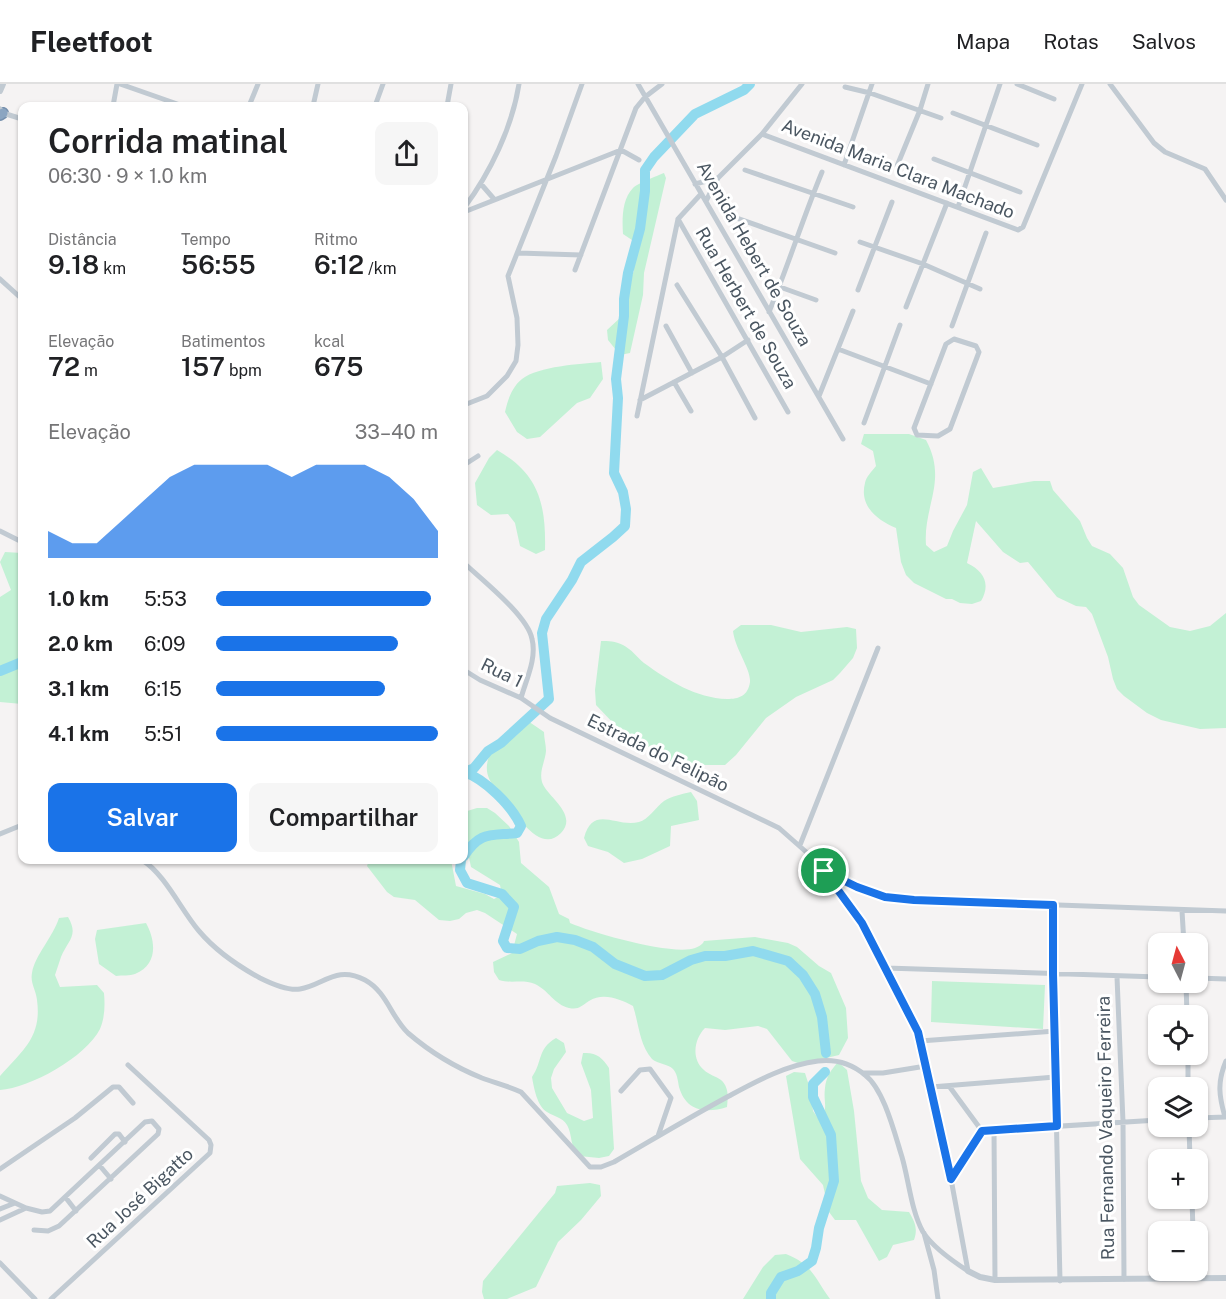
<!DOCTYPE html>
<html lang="pt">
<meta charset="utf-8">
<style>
:root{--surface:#fff;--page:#f6f6f6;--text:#202124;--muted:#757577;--line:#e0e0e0;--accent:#1a73e8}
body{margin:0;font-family:"Public Sans",sans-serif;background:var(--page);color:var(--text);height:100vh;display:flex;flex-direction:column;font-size:22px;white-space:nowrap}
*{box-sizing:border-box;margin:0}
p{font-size:20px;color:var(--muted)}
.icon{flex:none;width:33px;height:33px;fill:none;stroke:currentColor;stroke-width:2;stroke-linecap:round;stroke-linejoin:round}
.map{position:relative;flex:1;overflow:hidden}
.side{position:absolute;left:18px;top:18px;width:450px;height:762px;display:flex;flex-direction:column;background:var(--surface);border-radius:12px;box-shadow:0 2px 4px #0004}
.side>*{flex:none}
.needle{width:39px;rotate:354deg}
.fabs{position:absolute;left:1148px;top:849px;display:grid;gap:12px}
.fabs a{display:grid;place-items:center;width:60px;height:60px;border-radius:12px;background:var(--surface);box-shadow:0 2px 4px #0004;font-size:30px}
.pin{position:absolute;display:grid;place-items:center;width:51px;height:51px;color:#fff;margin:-26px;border:3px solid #fff;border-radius:50%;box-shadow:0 2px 6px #0007}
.round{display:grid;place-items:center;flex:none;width:63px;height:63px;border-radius:12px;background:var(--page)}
.headline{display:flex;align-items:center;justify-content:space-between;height:102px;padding:0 30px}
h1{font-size:33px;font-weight:600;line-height:45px}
.stats{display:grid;grid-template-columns:repeat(3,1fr);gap:9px;height:102px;padding:6px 30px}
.stats div{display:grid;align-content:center}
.stats b{font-size:26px;font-weight:600}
.stats small{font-size:16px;font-weight:400}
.stats p{font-size:16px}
.chart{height:168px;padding:12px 30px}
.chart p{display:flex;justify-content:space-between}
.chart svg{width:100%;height:108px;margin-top:6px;fill:var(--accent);opacity:.7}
.action{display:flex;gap:12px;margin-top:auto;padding:12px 30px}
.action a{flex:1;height:69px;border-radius:12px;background:var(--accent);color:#fff;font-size:24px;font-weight:600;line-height:69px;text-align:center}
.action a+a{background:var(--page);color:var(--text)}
ul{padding:0 30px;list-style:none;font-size:20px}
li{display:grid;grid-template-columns:96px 72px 1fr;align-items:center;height:45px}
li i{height:15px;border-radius:8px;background:var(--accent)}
header{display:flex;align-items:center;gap:36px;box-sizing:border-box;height:84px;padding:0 30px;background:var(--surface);border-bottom:2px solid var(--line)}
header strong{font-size:28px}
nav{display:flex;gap:33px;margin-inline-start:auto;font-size:21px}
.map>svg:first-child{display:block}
.green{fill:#c3f1d5}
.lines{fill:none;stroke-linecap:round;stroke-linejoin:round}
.river{stroke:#90daee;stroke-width:10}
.motorway-casing{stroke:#7690ad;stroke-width:12}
.minor{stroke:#c1cad2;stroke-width:5}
.tertiary{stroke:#c1cad2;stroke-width:6}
.motorway{stroke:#8ba5c1;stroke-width:9}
.route-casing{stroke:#fff;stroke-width:12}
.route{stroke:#1a73e8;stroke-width:8}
.labels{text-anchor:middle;stroke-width:6;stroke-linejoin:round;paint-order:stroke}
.street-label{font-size:18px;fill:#4a5661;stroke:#fff}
</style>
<header>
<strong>Fleetfoot</strong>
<nav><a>Mapa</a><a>Rotas</a><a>Salvos</a></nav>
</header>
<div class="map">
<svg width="1226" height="1215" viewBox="0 0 1226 1215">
<rect width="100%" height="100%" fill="#f5f3f3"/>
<path class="green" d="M 664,89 L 666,94 L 644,189 L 643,211 L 630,269 L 620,271 L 608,256 L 607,246 L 621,233 L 625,205 L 634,187 L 632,156 L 623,150 C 622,135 622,115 633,104 C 638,99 657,92 664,89 Z
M 601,278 L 603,295 L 590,314 L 577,319 L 540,353 L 527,355 L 517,348 L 505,328 C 508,315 512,303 522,295 C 539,282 580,280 601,278 Z
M 864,350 L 909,350 L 926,356 C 948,397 923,422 926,461 L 934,468 L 947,462 L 953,447 L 967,421 L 973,388 L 981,384 L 993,404 L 1034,397 L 1050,397 L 1053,406 L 1080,437 L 1087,454 L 1092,462 L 1110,470 L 1123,484 L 1133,513 L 1139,521 L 1170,543 L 1190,547 L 1210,542 L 1226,529 L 1226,644 L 1200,645 L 1161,636 L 1147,629 L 1124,612 L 1117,605 L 1113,595 L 1108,573 L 1092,530 L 1086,523 L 1076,522 L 1057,513 L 1028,478 L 1020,479 L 1003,468 L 976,437 L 967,479 C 984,487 991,500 981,517 L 972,520 L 960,519 L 952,515 L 946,515 L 914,499 L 906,491 L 901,478 L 896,444 C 877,436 859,422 865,399 C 866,393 872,387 876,382 L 873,367 L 861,360 Z
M 497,366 C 539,390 546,420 545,466 L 536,470 L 520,462 L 515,439 L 508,430 L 491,431 L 477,421 L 475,399 L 489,374 Z
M 5,468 L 22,469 L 22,620 L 0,618 L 0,513 L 11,506 L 0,478 Z
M 741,541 L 771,541 L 801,548 L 847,543 L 856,545 L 857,564 L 853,574 L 840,589 L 833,596 L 796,613 L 766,634 L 736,671 L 725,681 L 682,681 L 672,678 L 615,641 L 596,621 L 595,606 L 601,557 C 609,557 615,557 623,561 C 631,565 637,573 644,579 C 669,597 696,614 727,615 C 739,615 748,612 750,598 C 751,585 735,565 733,547 Z
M 525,635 L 544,648 C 544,654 546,661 546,667 C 545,678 539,687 542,698 C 546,712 579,730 561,749 C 541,770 518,733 508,720 C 500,708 485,698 487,681 C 491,651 519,665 525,635 Z
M 691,708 L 697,717 L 699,736 L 671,742 L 670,762 L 642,775 L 624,779 L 608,768 L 588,762 L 584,754 C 593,720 616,744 639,738 C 648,736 656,723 664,717 C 672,712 682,710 691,708 Z
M 477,724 L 487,724 L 495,729 L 509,742 L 519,758 L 521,779 L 549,803 L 559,830 L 569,835 L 570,839 C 593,849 673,872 695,864 C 698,863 701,861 703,859 L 704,857 L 755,853 L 788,859 L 797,863 L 819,882 L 831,889 L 846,924 L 848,954 L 839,971 L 801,980 L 792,977 L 767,945 L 758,942 L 725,946 L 705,944 C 694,955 691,975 704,986 C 709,991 716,992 721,996 C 729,1003 728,1013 727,1023 C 705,1030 686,1027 679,1003 C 678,997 677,989 673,985 C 668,980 658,980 652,975 C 639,960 639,940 633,922 C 620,915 603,908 589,917 C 581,922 579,926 569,924 C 555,921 548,906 535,900 C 523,895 511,900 499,896 L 494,888 L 493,878 L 512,869 L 517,850 L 485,829 L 477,826 L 466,829 L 459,835 L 450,837 L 439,836 L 415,816 L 394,813 L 387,808 L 367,782 L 369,776 L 451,776 L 456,802 L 485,810 L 494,815 L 502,811 L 500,801 L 471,783 L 464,750 L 464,728 Z
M 68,833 C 79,852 68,856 61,873 C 59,879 57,885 55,891 L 60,903 L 97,901 L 104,909 C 105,921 105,933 100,945 C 86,973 30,1004 0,1006 L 0,992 C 23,966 42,953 37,916 C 36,906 30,899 32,889 C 35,871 53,853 59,834 Z
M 146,839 C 156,857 158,881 135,890 C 130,892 122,891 116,892 L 99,880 L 95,855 L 97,846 Z
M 932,897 L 1045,901 L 1043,945 L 931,938 Z
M 556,954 L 564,959 L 566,968 L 554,985 L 551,994 L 552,1004 L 567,1029 L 584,1037 L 593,1034 L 591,1006 L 581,979 L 583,969 C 596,968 602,973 609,984 L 614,1065 L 609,1072 L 599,1074 L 579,1072 C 569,1060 573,1052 567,1041 C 562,1033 555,1033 547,1028 C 537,1022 534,1004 532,993 C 543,977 537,965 556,954 Z
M 838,978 L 847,986 L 854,1027 L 861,1097 L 868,1114 L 882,1126 L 909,1128 C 915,1138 918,1145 914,1156 L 893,1161 L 887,1173 L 879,1177 L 856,1136 L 835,1136 L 829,1128 L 823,1101 L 800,1075 L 786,992 L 794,988 L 805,989 L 811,1008 L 813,1027 L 820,1037 C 829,1023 823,1019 825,1004 C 826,993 831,986 838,978 Z
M 590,1099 L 600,1101 L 601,1112 L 581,1136 L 558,1158 L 536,1203 L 507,1215 L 484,1215 L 482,1208 L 483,1197 L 555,1109 L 557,1102 Z
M 786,1170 C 812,1180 814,1193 830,1215 L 743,1215 L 763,1183 L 775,1171 Z"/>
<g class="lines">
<path class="river" d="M 0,587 L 22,578
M 464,688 C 485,695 512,722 521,742 L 517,749 C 490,752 480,747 464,772
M 465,688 L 474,684 L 488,667 L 501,659 L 549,615 L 542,549 L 546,535 L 572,496 L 581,478 L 613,453 L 625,442 L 626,425 L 623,408 L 614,389 L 618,314 L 616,295 L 624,232 L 624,215 L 628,189 L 640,145 L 645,107 L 645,86 L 654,73 L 695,30 L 744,6 L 750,0
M 461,776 L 460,786 L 467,799 L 502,810 L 514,823 L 503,857 L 507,864 L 520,865 L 538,857 L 557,853 L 575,856 L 593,863 L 615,880 L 645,892 L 662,891 L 691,876 L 705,872 L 725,872 L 753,867 L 788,877 L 803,891 L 815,910 L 822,933 L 826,969
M 771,1215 L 771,1209 L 781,1193 L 798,1187 L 812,1177 L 816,1164 L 819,1144 L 834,1097 L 831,1051 L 813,1013 L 813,1000 L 825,988"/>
<defs>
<path id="motorway" d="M 0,31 L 3,29"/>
</defs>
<use href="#motorway" class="motorway-casing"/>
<path class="minor" d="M 120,0 L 183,22
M 638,0 L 843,355
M 1017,0 L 1054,15
M 1110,0 L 1154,59 L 1165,68 L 1205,85 L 1226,116
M 845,3 L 870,9 L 941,34
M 113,22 L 117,0
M 249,22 L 258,0
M 313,22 L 318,0
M 375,22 L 383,0
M 447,22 L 451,0
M 0,25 L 3,29 L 22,35
M 953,29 L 1037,61
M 762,50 L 1018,146 L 1023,143 L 1082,0
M 934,75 L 1020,108
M 844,81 L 872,0
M 897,82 L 920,26 L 928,0
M 745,86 L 853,123
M 481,100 L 494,115
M 695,100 L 718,94
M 706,117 L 718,94 L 762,50 L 802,0
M 958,123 L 1000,0
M 464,124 C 490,89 512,44 519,0
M 464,128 L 621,66 L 639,76
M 731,132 L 835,169
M 678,135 L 788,328
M 860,158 L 923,180 L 980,205
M 518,169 L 581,171
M 575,186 L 636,24 L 645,13 L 662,0
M 0,195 L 22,215
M 677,201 L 722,273 L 755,334
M 780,203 L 816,216
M 858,206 L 892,118
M 906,223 L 947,119
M 769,228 C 788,182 803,134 822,88
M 666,242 L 692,289
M 952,242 L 986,149
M 954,255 L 976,262 L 979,268 L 950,345 L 938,352 L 917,351 L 914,344 L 946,260 Z
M 838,265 L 931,300
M 674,298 L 691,327
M 819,312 L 853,227
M 640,316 L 722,273 L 748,256
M 464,321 L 487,312 L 507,292 L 516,277 L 518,261 L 517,234 L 508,192 L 556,72 L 582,0
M 637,332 L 678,135 L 701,110
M 864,339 L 900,241
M 464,381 L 478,372
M 0,447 L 22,458
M 464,479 C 481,495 528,532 532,555 C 537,574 526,596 521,614
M 464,586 L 480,596 L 521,614 L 550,634 L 779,744 L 813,774 L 845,813 L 877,865 L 918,948 L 951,1095 L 968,1187
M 0,750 L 22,741
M 800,761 L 878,564
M 142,776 C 165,790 181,826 199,847 C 215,866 238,882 260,894 C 270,899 288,907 300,905 C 324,901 336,881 365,896 C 387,908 391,933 408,949 C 429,967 457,984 482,994 C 496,999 508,1002 521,1008 L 590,1083 L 601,1083 L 614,1078 C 652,1056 690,1033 729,1012 C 757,997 786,981 818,977 C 835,975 852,980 865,991 C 884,1005 895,1051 902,1073 C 909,1097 911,1126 923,1148 C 932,1162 954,1178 968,1187
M 826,787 C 859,804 876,812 914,816 L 1226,827
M 1053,821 L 1053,890 L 1060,1197
M 1182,827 L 1184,860
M 886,884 L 1158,893
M 1117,893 L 1123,1038 L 1124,1195
M 1197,894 L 1226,895
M 1186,898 L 1187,932
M 920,957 L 1055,947
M 1188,970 L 1188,1004
M 864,989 L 883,989 L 926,982
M 949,1002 L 982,1047
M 931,1003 L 1055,993
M 621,1007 L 640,986 L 650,985 L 671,1014 L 658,1052
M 1225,1033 C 1219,1012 1217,998 1226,977
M 1197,1034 L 1226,1033
M 1189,1042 L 1190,1076
M 994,1045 L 995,1196
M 982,1047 L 1158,1036
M 91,1074 L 115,1050 L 119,1050 L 125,1058
M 100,1082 L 111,1095
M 0,1085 L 75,1034 L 113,1003 L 119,1003 L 133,1019
M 951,1095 L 982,1047
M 0,1112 L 26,1124
M 66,1114 L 76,1127
M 1192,1114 L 1193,1148
M 0,1125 L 15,1119
M 0,1136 L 26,1124 L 42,1128 L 50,1127 L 145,1038 L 152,1037 L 159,1045 L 158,1050 L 59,1142 L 48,1147 L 34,1146
M 924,1149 L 934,1186 L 938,1215
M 0,1179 L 35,1215
M 51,1215 L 210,1069 L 211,1061 L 209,1056 L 128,981"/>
<path class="tertiary" d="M 0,7 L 3,0
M 968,1187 L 980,1193 L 995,1196 L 1226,1194"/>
<use href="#motorway" class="motorway"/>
</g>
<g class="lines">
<defs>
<path id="route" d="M 824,787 L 857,803 L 885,813 L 914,816 L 1053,821 L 1053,890 L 1057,1042 L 982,1047 L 951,1095 L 918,948 L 862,839 Z"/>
</defs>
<use href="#route" class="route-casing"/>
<use href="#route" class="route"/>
</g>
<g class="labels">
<g class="street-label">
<text transform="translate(898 85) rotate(21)" y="6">Avenida Maria Clara Machado</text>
<text transform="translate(754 170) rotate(60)" y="6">Avenida Hebert de Souza</text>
<text transform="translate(746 224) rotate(60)" y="6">Rua Herbert de Souza</text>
<text transform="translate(502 589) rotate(26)" y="6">Rua 1</text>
<text transform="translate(658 669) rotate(26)" y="6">Estrada do Felipão</text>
<text transform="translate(1106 1044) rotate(-91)" y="6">Rua Fernando Vaqueiro Ferreira</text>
<text transform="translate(140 1114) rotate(-43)" y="6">Rua José Bigatto</text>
</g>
</g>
</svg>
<div class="fabs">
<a><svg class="needle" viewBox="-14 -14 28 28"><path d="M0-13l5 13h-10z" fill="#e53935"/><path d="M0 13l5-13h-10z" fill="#757577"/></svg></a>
<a><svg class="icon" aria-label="locate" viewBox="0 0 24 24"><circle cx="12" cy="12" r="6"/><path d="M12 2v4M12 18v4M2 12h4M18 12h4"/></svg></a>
<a><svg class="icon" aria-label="layers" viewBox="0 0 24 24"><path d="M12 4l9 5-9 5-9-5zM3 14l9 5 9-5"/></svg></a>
<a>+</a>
<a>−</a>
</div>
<div class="pin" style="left:824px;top:787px;background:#1e9e55"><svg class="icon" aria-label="arrive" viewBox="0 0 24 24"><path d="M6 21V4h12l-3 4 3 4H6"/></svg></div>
<section class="side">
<div class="headline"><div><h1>Corrida matinal</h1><p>06:30 · 9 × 1.0 km</p></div><a class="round"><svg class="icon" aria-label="share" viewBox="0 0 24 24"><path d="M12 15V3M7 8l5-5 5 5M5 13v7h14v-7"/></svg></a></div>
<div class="stats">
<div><p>Distância</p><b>9.18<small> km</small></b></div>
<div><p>Tempo</p><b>56:55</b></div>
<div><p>Ritmo</p><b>6:12<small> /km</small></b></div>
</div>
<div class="stats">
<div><p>Elevação</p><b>72<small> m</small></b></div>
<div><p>Batimentos</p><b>157<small> bpm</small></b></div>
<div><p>kcal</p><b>675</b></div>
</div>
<div class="chart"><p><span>Elevação</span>33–40 m</p>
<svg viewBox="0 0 160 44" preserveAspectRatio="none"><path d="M0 44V33L10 38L20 38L30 29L40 20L50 11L60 6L70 6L80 6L90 6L100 11L110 6L120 6L130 6L140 11L150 20L160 33V44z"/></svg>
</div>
<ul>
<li><b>1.0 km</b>5:53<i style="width:97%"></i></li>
<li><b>2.0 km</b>6:09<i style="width:82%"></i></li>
<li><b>3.1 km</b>6:15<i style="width:76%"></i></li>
<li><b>4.1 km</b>5:51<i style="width:100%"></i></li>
</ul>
<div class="action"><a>Salvar</a><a>Compartilhar</a></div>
</section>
</div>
